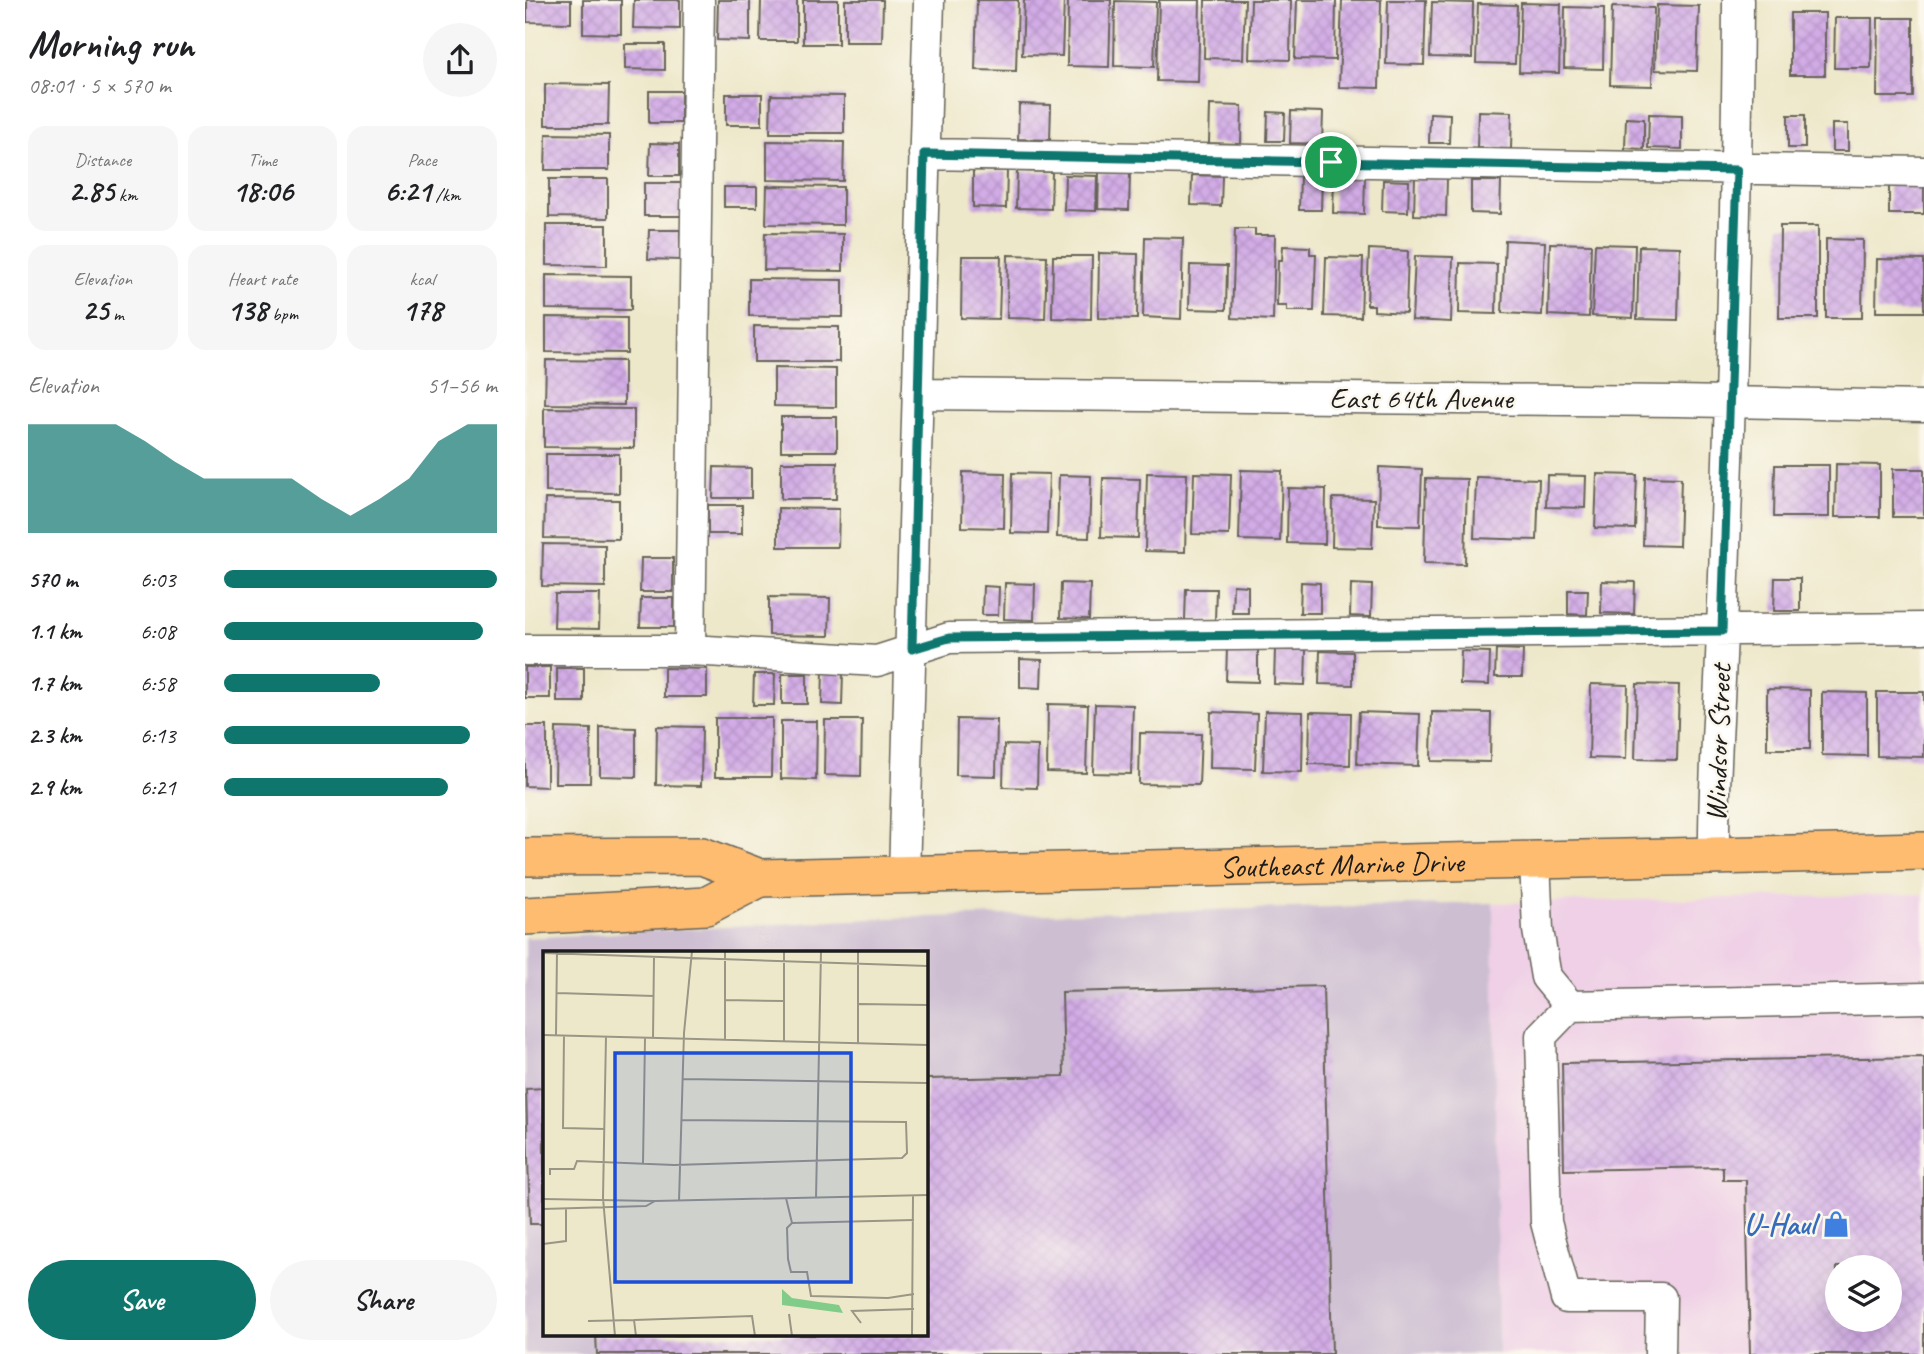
<!DOCTYPE html>
<meta charset="utf-8">
<style>
:root{--surface:#fff;--page:#f6f6f6;--text:#202124;--muted:#757577;--accent:#0f766e}
body{margin:0;font-family:Caveat,sans-serif;background:var(--page);color:var(--text);height:100vh;display:flex;flex-direction:column;font-size:26px;white-space:nowrap}
*{box-sizing:border-box;margin:0}
p{font-size:23px;color:var(--muted)}
.icon{flex:none;width:38px;height:38px;fill:none;stroke:currentColor;stroke-width:2;stroke-linecap:round;stroke-linejoin:round}
.map{position:relative;flex:1;overflow:hidden}
.panel{display:flex;flex-direction:column;background:var(--surface);width:525px}
.panel>*{flex:none}
.fabs{position:absolute;left:1300px;top:1255px;display:grid;gap:14px}
.fabs a{display:grid;place-items:center;width:77px;height:77px;border-radius:50%;background:var(--surface);box-shadow:0 7px 28px #0002;font-size:35px}
.pin{position:absolute;display:grid;place-items:center;width:60px;height:60px;color:#fff;margin:-30px;border:4px solid #fff;border-radius:50%;box-shadow:0 2px 7px #0007}
.round{display:grid;place-items:center;flex:none;width:74px;height:74px;border-radius:37px;background:var(--page)}
.overview{display:flex;align-items:center;justify-content:space-between;height:119px;padding:0 28px}
h1{font-size:38px;font-weight:800;line-height:52px}
.figures{display:grid;grid-template-columns:repeat(3,1fr);gap:10px;height:119px;padding:7px 28px}
.figures div{display:grid;align-content:center;border-radius:18px;background:var(--page);text-align:center}
.figures b{font-size:30px;font-weight:800}
.figures small{font-size:19px;font-weight:400}
.figures p{font-size:19px}
.chart{height:196px;padding:14px 28px}
.chart p{display:flex;justify-content:space-between}
.chart svg{width:100%;height:126px;margin-top:7px;fill:var(--accent);opacity:.7}
.button{display:flex;gap:14px;margin-top:auto;padding:14px 28px}
.button a{flex:1;height:80px;border-radius:42px;background:var(--accent);color:#fff;font-size:28px;font-weight:800;line-height:80px;text-align:center}
.button a+a{background:var(--page);color:var(--text)}
ul{padding:0 28px;list-style:none;font-size:23px}
li{display:grid;grid-template-columns:112px 84px 1fr;align-items:center;height:52px}
li i{height:18px;border-radius:9px;background:var(--accent)}
main{display:flex;flex:1;min-height:0}
.map>svg:first-child{display:block}
.built{fill:#efd0e6;fill-rule:evenodd}
.industrial{fill:#cdbed2;fill-rule:evenodd}
.building{fill:url(#building-cross-hatch);fill-rule:evenodd}
.lines{fill:none;stroke-linecap:round;stroke-linejoin:round}
.minor-casing{stroke:#666359;stroke-width:33}
.major-casing{stroke:#666359;stroke-width:40}
.minor{stroke:#fff;stroke-width:30}
.major{stroke:#febc70;stroke-width:37}
.route-casing{stroke:#fff;stroke-width:14}
.route{stroke:#0f766e;stroke-width:9}
.labels{text-anchor:middle;stroke-width:5;stroke-linejoin:round;paint-order:stroke}
.street-label{font-size:30px;fill:#1c1c1c;stroke:#fbf7ec}
.shop-label{font-size:30px;font-weight:bold;fill:#366cbe;stroke:#fbf7ec;text-anchor:end}
.inset-road{fill:none;stroke:#9a9685;stroke-width:2}
.view{fill:#1d4ed8;fill-opacity:0.15;stroke:#1d4ed8;stroke-width:3.5}
.inset-edge{fill:none;stroke:#1c1c1c;stroke-width:3.5}
</style>
<main>
<section class="panel">
<div class="overview"><div><h1>Morning run</h1><p>08:01 · 5 × 570 m</p></div><a class="round"><svg class="icon" aria-label="share" viewBox="0 0 24 24"><path d="M12 15V3M7 8l5-5 5 5M5 13v7h14v-7"/></svg></a></div>
<div class="figures">
<div><p>Distance</p><b>2.85<small> km</small></b></div>
<div><p>Time</p><b>18:06</b></div>
<div><p>Pace</p><b>6:21<small> /km</small></b></div>
</div>
<div class="figures">
<div><p>Elevation</p><b>25<small> m</small></b></div>
<div><p>Heart rate</p><b>138<small> bpm</small></b></div>
<div><p>kcal</p><b>178</b></div>
</div>
<div class="chart"><p><span>Elevation</span>51–56 m</p>
<svg viewBox="0 0 160 44" preserveAspectRatio="none"><path d="M0 44V6L10 6L20 6L30 6L40 12L50 19L60 25L70 25L80 25L90 25L100 32L110 38L120 32L130 25L140 12L150 6L160 6V44z"/></svg>
</div>
<ul>
<li><b>570 m</b>6:03<i style="width:100%"></i></li>
<li><b>1.1 km</b>6:08<i style="width:95%"></i></li>
<li><b>1.7 km</b>6:58<i style="width:57%"></i></li>
<li><b>2.3 km</b>6:13<i style="width:90%"></i></li>
<li><b>2.9 km</b>6:21<i style="width:82%"></i></li>
</ul>
<div class="button"><a>Save</a><a>Share</a></div>
</section>
<div class="map">
<svg width="1399" height="1354" viewBox="0 0 1399 1354">
<defs>
<pattern id="building-cross-hatch" width="8" height="8" patternUnits="userSpaceOnUse" patternTransform="scale(1.75)"><rect width="8" height="8" fill="#d2ace6"/><path d="M0 0l8 8M0 8l8-8" fill="none" stroke="#b493c5"/></pattern>
</defs>
<rect width="100%" height="100%" fill="#fbf7ec"/>
<filter id="ink" filterUnits="userSpaceOnUse"><feTurbulence type="fractalNoise" baseFrequency=".0143" numOctaves="2"/><feDisplacementMap in="SourceGraphic" scale="14" xChannelSelector="R" yChannelSelector="G"/><feConvolveMatrix kernelMatrix="1 2 1 2 8 2 1 2 1" color-interpolation-filters="sRGB"/></filter>
<filter id="wash" filterUnits="userSpaceOnUse"><feTurbulence type="fractalNoise" baseFrequency=".00686" numOctaves="4" result="noise"/><feDisplacementMap in="SourceGraphic" scale="28" xChannelSelector="R" yChannelSelector="G"/><feGaussianBlur stdDeviation="1.57" result="paint"/><feColorMatrix in="noise" values="0 0 0 0 0 0 0 0 0 0 0 0 0 0 0 0 0 1.4 0 .05"/><feComposite in="paint" operator="in"/></filter>
<g filter="url(#wash)">
<rect width="100%" height="100%" fill="#eee8cb"/>
<path class="built" d="M 1399,894 L 1399,1354 L 973,1354 L 968,903 ZM 1312,1267 L 1365,1267 L 1365,1320 L 1312,1320 Z"/>
<path class="industrial" d="M 968,903 L 973,1354 L 0,1354 L 0,938 L 363,918 ZM 19,953 L 401,953 L 401,1335 L 19,1335 Z"/>
<g id="blocks">
<path class="building" d="M 2,0 L 46,0 L 46,23 L 2,22 Z
M 58,0 L 96,0 L 96,34 L 58,33 Z
M 109,0 L 155,0 L 155,29 L 108,28 Z
M 193,0 L 225,0 L 225,41 L 192,40 Z
M 236,0 L 272,0 L 272,41 L 235,41 Z
M 278,0 L 313,0 L 313,44 L 278,44 Z
M 320,0 L 358,0 L 357,42 L 320,42 Z
M 452,0 L 493,0 L 491,71 L 450,70 Z
M 499,0 L 539,0 L 537,56 L 497,55 Z
M 543,0 L 586,0 L 584,67 L 542,66 Z
M 634,0 L 675,0 L 673,82 L 632,81 Z
M 680,0 L 720,0 L 718,59 L 679,58 Z
M 726,0 L 766,0 L 765,60 L 724,59 Z
M 772,0 L 811,0 L 810,60 L 770,59 Z
M 817,0 L 856,0 L 854,88 L 814,87 Z
M 863,0 L 901,0 L 899,65 L 861,64 Z
M 590,1 L 631,2 L 629,67 L 589,66 Z
M 907,2 L 948,3 L 947,58 L 905,57 Z
M 996,3 L 1036,4 L 1034,73 L 994,72 Z
M 953,4 L 992,5 L 990,64 L 951,63 Z
M 1132,5 L 1174,6 L 1172,71 L 1130,70 Z
M 1040,7 L 1079,8 L 1078,69 L 1039,68 Z
M 1087,7 L 1129,8 L 1127,86 L 1085,85 Z
M 1265,13 L 1300,13 L 1300,75 L 1265,75 Z
M 1310,18 L 1347,18 L 1346,68 L 1309,68 Z
M 1353,18 L 1388,18 L 1388,97 L 1352,97 Z
M 100,44 L 140,44 L 140,70 L 100,69 Z
M 20,84 L 84,85 L 83,125 L 20,125 Z
M 124,91 L 156,91 L 156,123 L 124,123 Z
M 201,94 L 237,94 L 237,125 L 201,125 Z
M 246,95 L 319,96 L 319,133 L 245,133 Z
M 494,104 L 526,105 L 525,140 L 493,139 Z
M 685,105 L 717,106 L 716,144 L 684,143 Z
M 766,111 L 798,112 L 797,144 L 765,143 Z
M 953,111 L 987,112 L 986,149 L 952,148 Z
M 743,112 L 760,113 L 759,141 L 742,141 Z
M 905,113 L 925,114 L 924,143 L 904,143 Z
M 1124,114 L 1157,115 L 1157,149 L 1123,148 Z
M 1263,115 L 1280,115 L 1280,148 L 1263,148 Z
M 1101,118 L 1119,119 L 1119,149 L 1100,148 Z
M 1307,124 L 1323,124 L 1323,151 L 1307,151 Z
M 21,134 L 84,135 L 84,170 L 20,170 Z
M 242,141 L 319,142 L 318,181 L 242,180 Z
M 125,143 L 154,144 L 154,176 L 124,176 Z
M 448,170 L 482,171 L 481,208 L 448,207 Z
M 492,171 L 527,172 L 526,209 L 491,208 Z
M 574,172 L 605,173 L 604,210 L 573,209 Z
M 540,175 L 572,176 L 571,211 L 539,210 Z
M 667,175 L 697,176 L 696,206 L 666,205 Z
M 775,176 L 797,177 L 796,210 L 774,210 Z
M 809,177 L 840,177 L 839,214 L 808,213 Z
M 890,177 L 922,178 L 921,216 L 889,215 Z
M 24,179 L 83,179 L 83,218 L 24,217 Z
M 858,180 L 884,181 L 883,212 L 857,211 Z
M 946,181 L 976,181 L 975,214 L 946,213 Z
M 119,183 L 157,183 L 156,216 L 119,216 Z
M 1364,183 L 1399,183 L 1399,214 L 1364,214 Z
M 242,186 L 318,187 L 318,225 L 241,224 Z
M 199,187 L 232,187 L 232,207 L 199,207 Z
M 21,225 L 82,225 L 82,266 L 21,265 Z
M 1255,226 L 1293,226 L 1293,318 L 1254,318 Z
M 710,229 L 730,229 L 730,235 L 750,235 L 748,320 L 707,318 Z
M 124,230 L 155,230 L 155,260 L 123,259 Z
M 240,233 L 318,234 L 318,271 L 239,270 Z
M 620,237 L 658,238 L 656,319 L 618,317 Z
M 1301,239 L 1338,240 L 1337,318 L 1301,318 Z
M 980,240 L 1020,242 L 1017,315 L 977,313 Z
M 1025,243 L 1066,244 L 1064,317 L 1023,315 Z
M 1070,244 L 1110,245 L 1108,318 L 1067,316 Z
M 758,246 L 785,247 L 785,254 L 791,254 L 789,311 L 762,311 L 762,306 L 752,306 L 753,260 L 757,260 Z
M 1114,246 L 1155,247 L 1153,320 L 1112,319 Z
M 844,249 L 883,251 L 881,313 L 849,311 L 849,305 L 842,305 Z
M 574,253 L 613,254 L 612,319 L 573,318 Z
M 483,255 L 522,256 L 520,319 L 482,318 Z
M 437,256 L 476,256 L 474,319 L 436,318 Z
M 528,256 L 567,256 L 566,319 L 527,318 Z
M 890,256 L 928,257 L 926,322 L 887,320 Z
M 801,257 L 838,258 L 836,317 L 799,316 Z
M 1352,259 L 1399,260 L 1399,312 L 1351,312 Z
M 935,263 L 972,264 L 971,314 L 934,313 Z
M 665,265 L 702,266 L 701,310 L 664,309 Z
M 21,275 L 106,276 L 106,310 L 21,309 Z
M 224,279 L 318,280 L 318,317 L 224,316 Z
M 21,317 L 102,318 L 102,353 L 21,352 Z
M 229,326 L 314,327 L 314,362 L 229,362 Z
M 21,360 L 99,361 L 99,405 L 20,404 Z
M 249,368 L 311,369 L 311,407 L 249,406 Z
M 19,408 L 109,409 L 109,448 L 19,447 Z
M 256,417 L 312,417 L 312,451 L 256,451 Z
M 21,454 L 94,454 L 94,493 L 21,492 Z
M 256,462 L 312,462 L 311,499 L 256,499 Z
M 1311,464 L 1355,465 L 1355,517 L 1310,517 Z
M 1250,465 L 1304,465 L 1304,517 L 1249,517 Z
M 189,467 L 226,468 L 226,498 L 188,498 Z
M 854,467 L 897,469 L 895,526 L 853,525 Z
M 1368,469 L 1399,469 L 1399,517 L 1368,517 Z
M 716,470 L 757,471 L 755,541 L 714,540 Z
M 438,472 L 480,473 L 479,528 L 437,527 Z
M 487,473 L 524,474 L 522,534 L 486,533 Z
M 622,473 L 662,474 L 660,552 L 620,551 Z
M 669,473 L 706,474 L 704,535 L 667,534 Z
M 1072,474 L 1112,475 L 1110,529 L 1070,528 Z
M 534,475 L 566,476 L 564,538 L 532,537 Z
M 1022,475 L 1061,476 L 1060,508 L 1021,507 Z
M 951,477 L 1014,479 L 1012,540 L 949,538 Z
M 1120,477 L 1156,478 L 1154,546 L 1118,545 Z
M 578,478 L 615,479 L 613,538 L 576,537 Z
M 901,478 L 942,479 L 940,564 L 899,563 Z
M 763,488 L 801,489 L 800,544 L 762,543 Z
M 808,498 L 849,499 L 847,548 L 807,547 Z
M 20,499 L 94,500 L 94,539 L 19,538 Z
M 183,505 L 217,505 L 217,534 L 183,534 Z
M 253,508 L 314,509 L 313,547 L 253,547 Z
M 18,544 L 80,545 L 80,587 L 17,586 Z
M 116,558 L 148,558 L 148,592 L 115,592 Z
M 1250,578 L 1275,578 L 1275,611 L 1249,611 Z
M 1077,581 L 1110,582 L 1109,614 L 1076,613 Z
M 776,582 L 795,583 L 795,613 L 775,613 Z
M 480,583 L 510,584 L 509,620 L 479,619 Z
M 536,583 L 565,584 L 564,619 L 535,618 Z
M 826,584 L 847,585 L 846,617 L 825,616 Z
M 708,585 L 723,586 L 723,613 L 707,613 Z
M 458,586 L 474,587 L 473,615 L 457,615 Z
M 661,589 L 691,589 L 690,621 L 660,620 Z
M 1043,590 L 1063,590 L 1062,615 L 1043,614 Z
M 30,594 L 75,594 L 74,629 L 29,628 Z
M 244,597 L 305,598 L 304,636 L 244,635 Z
M 116,598 L 149,598 L 149,627 L 115,627 Z
M 702,647 L 733,648 L 733,682 L 701,681 Z
M 750,649 L 781,650 L 780,685 L 749,684 Z
M 971,649 L 998,650 L 997,677 L 970,677 Z
M 795,651 L 828,652 L 828,685 L 794,684 Z
M 936,651 L 965,652 L 964,685 L 935,684 Z
M 495,659 L 517,660 L 516,688 L 495,687 Z
M 0,667 L 25,667 L 25,698 L 0,698 Z
M 32,668 L 59,668 L 59,702 L 32,702 Z
M 139,668 L 182,669 L 182,697 L 139,697 Z
M 298,671 L 318,672 L 317,705 L 297,704 Z
M 229,674 L 250,674 L 249,705 L 228,705 Z
M 257,674 L 282,674 L 282,704 L 257,704 Z
M 1066,684 L 1103,685 L 1101,759 L 1064,758 Z
M 1112,684 L 1154,685 L 1152,760 L 1110,759 Z
M 1242,689 L 1285,690 L 1285,749 L 1242,749 Z
M 1297,692 L 1342,693 L 1342,756 L 1297,755 Z
M 1352,692 L 1399,692 L 1399,757 L 1352,756 Z
M 523,704 L 563,705 L 561,773 L 522,772 Z
M 570,704 L 608,705 L 606,774 L 568,773 Z
M 740,711 L 778,712 L 777,772 L 738,771 Z
M 686,712 L 732,714 L 730,769 L 685,768 Z
M 785,712 L 826,713 L 825,765 L 784,764 Z
M 834,712 L 895,714 L 893,766 L 832,764 Z
M 907,712 L 966,713 L 965,762 L 906,761 Z
M 190,718 L 247,718 L 246,777 L 190,777 Z
M 432,719 L 472,720 L 471,776 L 431,775 Z
M 300,720 L 337,720 L 336,776 L 299,775 Z
M 256,721 L 292,721 L 291,780 L 256,779 Z
M 0,726 L 22,726 L 22,787 L 0,786 Z
M 132,726 L 177,727 L 176,786 L 131,785 Z
M 75,727 L 111,728 L 111,777 L 75,776 Z
M 31,728 L 66,729 L 65,783 L 30,783 Z
M 615,733 L 676,734 L 674,785 L 614,784 Z
M 479,745 L 513,746 L 512,788 L 478,787 Z
M 798,986 L 807,1354 L 72,1354 L 71,1335 L 401,1335 L 401,1079 L 539,1076 L 537,992 Z
M 1399,1057 L 1399,1354 L 1225,1354 L 1221,1180 L 1198,1180 L 1198,1167 L 1039,1170 L 1037,1063 ZM 1312,1267 L 1365,1267 L 1365,1320 L 1312,1320 Z
M 19,1088 L 19,1224 L 5,1224 L 1,1089 Z"/>
</g>
</g>
<g filter="url(#ink)">
<use href="#blocks" fill-opacity="0" stroke="#666359" stroke-width="2"/>
<g class="lines">
<defs>
<path id="minor" d="M 399,154 L 1399,172
M 392,394 L 1152,401 L 1399,406
M 0,650 L 165,650 L 352,661 L 424,638 L 1399,628
M 165,650 L 174,0
M 1189,856 C 1188,780 1195,704 1197,629 C 1205,419 1212,210 1213,0
M 1010,860 L 1013,930 L 1021,977 L 1045,1006 L 1399,998
M 379,875 L 404,0
M 1045,1006 L 1016,1036 L 1021,1222 L 1041,1298 L 1136,1298 L 1135,1354"/>
<g id="major">
<path id="s1" d="M 0,857 L 177,856 L 235,878 L 1399,851"/>
<path d="M 0,916 L 181,906 L 235,878"/>
</g>
</defs>
<use href="#minor" class="minor-casing"/>
<use href="#major" class="major-casing"/>
<use href="#minor" class="minor"/>
<use href="#major" class="major"/>
</g>
</g>
<g class="lines" filter="url(#ink)">
<defs>
<path id="route" d="M 399,154 L 1212,170 L 1197,631 L 424,638 L 387,649 Z"/>
</defs>
<use href="#route" class="route-casing"/>
<use href="#route" class="route"/>
</g>
<defs>
<symbol id="shop-bare" viewBox="-9 -9 18 18"><path d="M-5-2.5h2.3a2.7 3.5 0 0 1 5.4 0H5L5.5 6h-11ZM-1.5-2.5h3a1.5 2.3 0 0 0-3 0Z" fill="#3f7fe0" stroke="#fbf7ec" stroke-width="2.5" paint-order="stroke"/></symbol>
</defs>
<g fill-rule="evenodd">
<use href="#shop-bare" x="1292" y="1205" width="38" height="38"/>
</g>
<g class="labels">
<g class="street-label">
<text x="896" y="408">East 64th Avenue</text>
<text transform="translate(1193 743) rotate(-88)" y="10">Windsor Street</text>
<text dy="10" stroke="none"><textPath href="#s1" startOffset="821">Southeast Marine Drive</textPath></text>
</g>
<g class="shop-label">
<text x="1290" y="1234">U-Haul</text>
</g>
</g>
<g transform="translate(18 951)">
<rect width="385" height="385" fill="#eee8cb"/>
<path d="M 239,338 L 249,347 L 296,354 L 300,362 L 239,354 Z" fill="#82cc8a"/>
<path class="inset-road" d="M 241,0 L 241,90M 315,0 L 315,92M 0,2 L 385,15M 14,42 L 111,45M 182,49 L 241,50M 316,53 L 385,54M 0,84 L 385,94M 13,84 L 14,0M 21,84 L 20,177 L 62,178M 63,85 L 60,247 L 72,385M 110,87 L 111,7M 182,88 L 182,0M 139,128 L 385,132M 100,212 L 102,87M 7,224 L 7,218 L 31,218 L 34,210 L 131,214 L 359,207 L 364,202 L 363,171 L 138,169M 243,247 L 249,272 L 371,269M 273,247 L 278,0M 0,248 L 112,250 L 385,244M 136,250 L 141,82 L 149,0M 0,258 L 103,255 L 112,250M 249,272 L 244,277 L 245,308 L 248,321 L 264,321 L 268,345 L 345,347 L 371,343M 0,293 L 23,290 L 23,258M 246,363 L 249,385M 91,369 L 209,365 L 212,385M 45,370 L 91,369 L 93,385M 318,372 L 309,360 L 371,358M 47,385 L 72,384M 369,385 L 370,244"/>
<path class="view" d="M 72,102 L 308,102 L 308,331 L 72,331 Z"/>
<rect width="385" height="385" class="inset-edge"/>
</g>
</svg>
<div class="fabs">
<a><svg class="icon" aria-label="layers" viewBox="0 0 24 24"><path d="M12 4l9 5-9 5-9-5zM3 14l9 5 9-5"/></svg></a>
</div>
<div class="pin" style="left:806px;top:162px;background:#1e9e55"><svg class="icon" aria-label="arrive" viewBox="0 0 24 24"><path d="M6 21V4h12l-3 4 3 4H6"/></svg></div>
</div>
</main>
